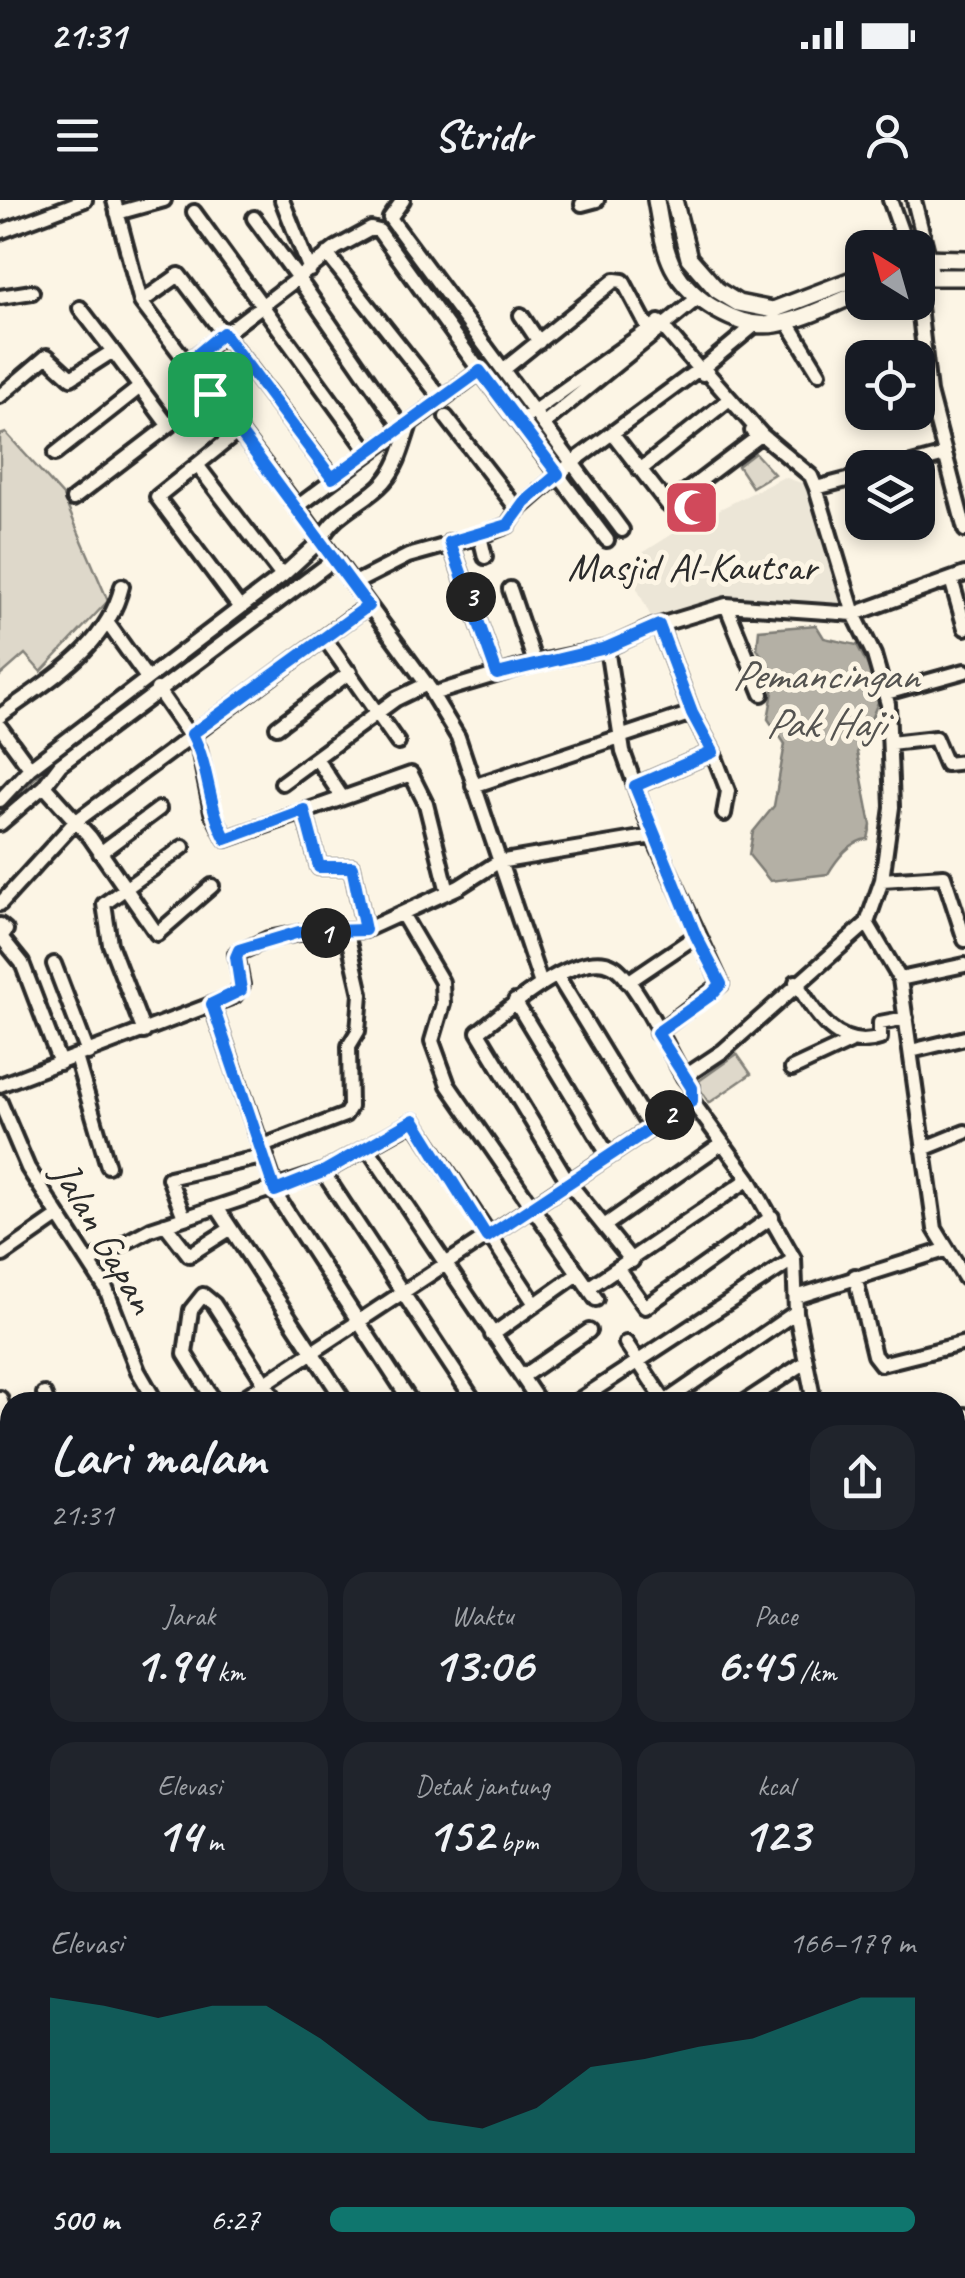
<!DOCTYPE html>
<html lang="id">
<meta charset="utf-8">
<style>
:root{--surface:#171b24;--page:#20242c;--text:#f1f3f6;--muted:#9ea1a6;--accent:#0f766e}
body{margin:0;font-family:Caveat,sans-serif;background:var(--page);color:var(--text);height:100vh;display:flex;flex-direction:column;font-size:38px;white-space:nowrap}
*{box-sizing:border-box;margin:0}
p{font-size:32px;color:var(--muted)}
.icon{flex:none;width:55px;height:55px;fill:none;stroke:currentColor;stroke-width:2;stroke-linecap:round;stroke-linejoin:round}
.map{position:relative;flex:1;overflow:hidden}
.side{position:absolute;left:0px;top:1192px;width:965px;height:888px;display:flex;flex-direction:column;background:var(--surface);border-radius:30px 30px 0 0;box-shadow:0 5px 15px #0003}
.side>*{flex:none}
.needle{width:65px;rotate:323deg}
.tools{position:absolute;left:845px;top:30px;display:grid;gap:20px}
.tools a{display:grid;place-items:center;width:90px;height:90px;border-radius:20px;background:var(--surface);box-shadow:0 5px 15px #0003;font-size:50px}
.pin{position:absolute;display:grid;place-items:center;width:85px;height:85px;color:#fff;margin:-42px;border-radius:20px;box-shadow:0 5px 15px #0006}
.km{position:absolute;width:50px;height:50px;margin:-25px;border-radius:50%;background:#222;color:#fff;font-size:28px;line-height:50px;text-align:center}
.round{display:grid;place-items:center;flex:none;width:105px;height:105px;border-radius:30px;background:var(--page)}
.head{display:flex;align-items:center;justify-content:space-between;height:170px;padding:0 50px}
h1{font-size:55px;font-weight:700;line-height:75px}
.metrics{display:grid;grid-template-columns:repeat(3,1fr);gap:15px;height:170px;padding:10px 50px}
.metrics div{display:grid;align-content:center;border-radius:25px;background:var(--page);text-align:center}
.metrics b{font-size:50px;font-weight:700}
.metrics small{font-size:28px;font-weight:400}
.metrics p{font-size:28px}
.chart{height:280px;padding:20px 50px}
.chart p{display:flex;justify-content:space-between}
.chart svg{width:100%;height:180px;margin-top:10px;fill:var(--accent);opacity:.7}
ul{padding:0 50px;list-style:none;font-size:32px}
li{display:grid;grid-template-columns:160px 120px 1fr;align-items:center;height:75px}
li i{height:25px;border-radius:12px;background:var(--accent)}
.status{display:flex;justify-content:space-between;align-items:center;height:70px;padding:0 50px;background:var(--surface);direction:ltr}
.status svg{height:28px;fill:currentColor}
header{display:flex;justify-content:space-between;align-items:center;height:130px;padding:0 50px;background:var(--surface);font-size:45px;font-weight:700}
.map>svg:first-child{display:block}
.built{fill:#ece6d7}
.green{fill:#ded8ca;stroke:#84827a;stroke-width:2.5}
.water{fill:#b4b0a5;stroke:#7d7b74;stroke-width:2.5}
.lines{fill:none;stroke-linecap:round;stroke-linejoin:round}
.stream{stroke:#7d7b74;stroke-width:4}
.minor-casing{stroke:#2b2b2b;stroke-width:20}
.major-casing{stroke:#2b2b2b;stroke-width:22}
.minor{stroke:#fcf5e5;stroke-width:12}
.major{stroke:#fcf5e5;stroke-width:15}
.route-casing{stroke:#fff;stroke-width:20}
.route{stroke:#1a73e8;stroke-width:12}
.labels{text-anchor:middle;stroke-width:10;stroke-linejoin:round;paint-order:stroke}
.poi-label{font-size:40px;fill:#2b2b2b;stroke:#fcf5e5}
.street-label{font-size:40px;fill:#2b2b2b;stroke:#fcf5e5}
.water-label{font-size:42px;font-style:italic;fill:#545350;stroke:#fcf5e5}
</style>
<div class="status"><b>21:31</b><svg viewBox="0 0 49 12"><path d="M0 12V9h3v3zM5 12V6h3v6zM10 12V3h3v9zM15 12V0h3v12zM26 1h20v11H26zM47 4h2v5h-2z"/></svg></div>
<header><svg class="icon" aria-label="menu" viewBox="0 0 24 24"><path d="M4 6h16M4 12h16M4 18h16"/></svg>Stridr<svg class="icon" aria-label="person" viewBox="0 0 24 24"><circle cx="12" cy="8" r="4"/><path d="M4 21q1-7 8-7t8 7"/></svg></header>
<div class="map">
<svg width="965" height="2078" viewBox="0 0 965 2078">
<rect width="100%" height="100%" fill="#fcf5e5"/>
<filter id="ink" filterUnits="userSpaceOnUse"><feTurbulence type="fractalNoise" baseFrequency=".01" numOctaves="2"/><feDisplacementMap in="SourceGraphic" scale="20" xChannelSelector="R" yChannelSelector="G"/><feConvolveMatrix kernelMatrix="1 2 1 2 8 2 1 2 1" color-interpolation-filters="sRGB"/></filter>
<g filter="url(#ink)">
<path class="built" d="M 784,277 L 810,286 L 850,410 L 732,403 L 654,423 L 625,364 L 682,328 Z
M 125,2070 L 198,2070 L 200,2078 L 127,2078 Z"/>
<path class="green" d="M 6,233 L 63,296 L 108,401 L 41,472 L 25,454 L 0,476 L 0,235 Z
M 755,253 L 774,274 L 752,287 L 738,266 Z
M 737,854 L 751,874 L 709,903 L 696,883 Z"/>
<path class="water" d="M 816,425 L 824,438 L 857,445 L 877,483 L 879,500 L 857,553 L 871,625 L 868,639 C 851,640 836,660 828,674 L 770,681 L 749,655 L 753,632 L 774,606 L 785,544 L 768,519 L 776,476 L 757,449 L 759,430 Z"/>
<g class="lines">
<path class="stream" d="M 0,611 C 94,515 218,434 327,356
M 0,1706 L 10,1721
M 98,2070 L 100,2078"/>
<defs>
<path id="minor" d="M 114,0 L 141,102 L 297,307
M 282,0 L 310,70
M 403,0 L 390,18 L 622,330
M 890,0 L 907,48
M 914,0 L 933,76
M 582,4 L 597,0
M 194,12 L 368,251
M 117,13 L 164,0
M 0,32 L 85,0
M 327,54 L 441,198
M 0,97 L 32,92
M 918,98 L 929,192 L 965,330
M 141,102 L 179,75 L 333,278
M 80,108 L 113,151
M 521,115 L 539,142
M 787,121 L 819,173
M 659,122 L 703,174
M 756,124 L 703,168 L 762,235 L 811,276 L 816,288 L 854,414 L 874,455 L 888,504 L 892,607 L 882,680 L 867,723 L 723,851 L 684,877 L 692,887 L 692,901 L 749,979 L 794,1059 L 796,1112 L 814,1202
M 188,162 L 298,78 L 254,18
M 503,170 L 615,80 L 623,81 L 648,128
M 0,196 L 47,156 L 71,178 L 113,151 L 168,225
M 446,217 L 518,310 L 573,262 L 699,169
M 519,222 L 655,125
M 410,224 C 403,244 399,265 384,282 C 364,304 335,311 321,340 L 431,490
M 543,224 L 699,97
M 402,228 L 298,78 L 336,48 L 371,29 L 379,31 L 480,171
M 239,231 L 157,297 L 240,408
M 613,234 L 668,305 L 758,237 L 752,231
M 55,254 L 140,187
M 197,265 L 282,376
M 897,268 L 945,255
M 640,270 L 727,201
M 816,288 L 862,276
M 73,299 L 210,194
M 450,342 L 497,474
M 485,357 L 480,336 L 508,325 L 518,310
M 951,379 L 965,428
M 353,384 L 408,356 L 480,336
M 510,389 L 535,463 L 607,448 L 653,427 L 726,405 L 854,414 L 965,374
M 726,405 L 762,494
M 109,425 L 147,478
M 326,440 L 398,543
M 607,448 L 623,552 L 653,636 L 721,784 L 657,833
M 535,463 L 432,494 L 458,537 L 541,784
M 157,489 L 199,549 L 212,612 L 226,639 L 411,574 L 426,604 L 448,692
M 886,493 L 965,471
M 0,516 C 48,480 107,448 122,386
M 0,527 L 30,568
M 277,527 L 350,472
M 890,543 L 935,538 L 946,564 L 965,562
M 713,552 L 728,591 L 724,614
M 320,564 L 342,597
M 282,583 L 396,499 L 427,484
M 44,586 L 90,637 L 157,734 L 212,686
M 473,586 L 692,513
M 635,586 L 713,552 L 692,513 L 659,425
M 0,600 L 30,568 L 282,376 L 321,340 L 297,307 L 480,171 L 607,340
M 304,611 L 319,667 L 352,667 L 365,730
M 0,624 L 44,586 L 60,565 L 335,359
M 100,653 L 159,609
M 882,680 L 944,676 L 965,740
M 0,704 L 75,622 L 367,406
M 402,714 L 442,782 L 443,804 L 432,841 L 448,885 L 596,1099
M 867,723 L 900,779 L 935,1029 L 965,1078
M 0,725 L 6,730 L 1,737 L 22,763 L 60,863
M 54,764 L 88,853
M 558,777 L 650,928
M 900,779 L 965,765
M 628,782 L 696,736
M 796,782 C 815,815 839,852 880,838 L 880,823 L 906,818
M 515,801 L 609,956
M 212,805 L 280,1001 L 411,1202
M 144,832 L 110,744 L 104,704 L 183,647
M 911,851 L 965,838
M 76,857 L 108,966
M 792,869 L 850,842
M 0,885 L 234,796 L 242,785 L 236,754 L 268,739 L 299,733 L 365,730 L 459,687 L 498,662 L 653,636
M 0,902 L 28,968 L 106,1089 L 138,1171 L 156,1202
M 263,946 L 345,915 L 350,907 L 349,846 L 358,831 L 361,794 L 347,733
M 367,947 L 539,1202
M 923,949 L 965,932
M 323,972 L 475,1202
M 218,1009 L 345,1202
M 184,1017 L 169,978 L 266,956
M 165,1024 L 189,1055 L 230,1029
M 607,1024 L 721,944
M 3,1055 L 59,1016
M 632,1061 L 569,983 L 478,832 C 504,812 578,746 613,766 C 636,779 669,852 684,877
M 89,1062 L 151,1029 L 323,972 L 414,921 L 535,1104
M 618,1069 L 645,1107 L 772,1017
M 855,1076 L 874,1155 L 881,1164 L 965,1143
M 588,1088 L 749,979
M 796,1097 L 945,1050
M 492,1135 L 578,1074
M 626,1143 L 665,1202 L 796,1112
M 522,1177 L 589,1131
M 44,1194 L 47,1202
M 0,1198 L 10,1230
M 215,1202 L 185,1154 L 191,1110 L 203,1095 L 214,1104 L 277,1202
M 237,1202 L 692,901
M 576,1202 L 794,1059
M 745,1202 L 806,1162
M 955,1220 L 965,1215
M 0,1291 L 10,1284
M 955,1292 L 965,1308
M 0,1304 L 10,1318
M 0,1357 L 10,1350
M 955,1399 L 965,1397
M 955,1412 L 965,1409
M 0,1426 L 10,1419
M 0,1479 L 10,1472
M 955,1484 L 958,1495
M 0,1532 L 10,1525
M 0,1555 L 10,1569
M 955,1600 L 960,1614
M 0,1682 L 10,1698
M 955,1727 L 965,1724
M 0,1728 L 10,1750
M 955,1809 L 965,1808
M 0,1895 L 10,1893
M 955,1908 L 965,1907
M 955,1941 L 965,1940
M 0,1947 L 10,1944
M 955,1999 L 965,1998
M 0,2022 L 10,2020
M 86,2070 L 88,2078
M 113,2070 L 115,2078
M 231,2070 L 240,2078
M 638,2070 L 639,2078
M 693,2070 L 695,2077
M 740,2070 L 741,2073
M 778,2070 L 778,2074
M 944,2070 L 947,2078
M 386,2078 L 402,2070
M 911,2078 L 928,2070"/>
<path id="major" d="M 656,0 C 660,22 663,47 673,67 C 690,100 739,130 776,124 C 806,119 834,103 862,92
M 674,0 L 689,58 L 717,90 L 738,103 L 773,110 L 862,76
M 918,58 L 965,59
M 918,77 L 965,77"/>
</defs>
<use href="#minor" class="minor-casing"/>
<use href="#major" class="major-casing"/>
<use href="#minor" class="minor"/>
<use href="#major" class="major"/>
</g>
</g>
<g class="lines" filter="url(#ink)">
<defs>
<path id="route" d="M 223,133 L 332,278 L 480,171 L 558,274 L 524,303 L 508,325 L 450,342 L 497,474 L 606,448 L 659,425 L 692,513 L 713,552 L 635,586 L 696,736 L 721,784 L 712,794 L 657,833 L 692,888 L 692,901 L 487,1037 L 414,920 L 323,972 L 275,991 L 212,804 L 241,790 L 236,757 L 239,750 L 299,732 L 365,730 L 352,667 L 319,667 L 304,610 L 226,639 C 207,605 210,568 192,534 L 368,406 L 188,162 Z"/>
</defs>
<use href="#route" class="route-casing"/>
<use href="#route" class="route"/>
</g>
<defs>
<symbol id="mosque-square" viewBox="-11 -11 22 22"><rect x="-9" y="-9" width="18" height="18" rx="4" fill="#d1495b" stroke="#fcf5e5"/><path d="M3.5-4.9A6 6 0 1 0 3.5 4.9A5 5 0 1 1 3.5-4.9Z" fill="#fff"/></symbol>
</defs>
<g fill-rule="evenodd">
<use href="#mosque-square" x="660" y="276" width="63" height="63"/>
</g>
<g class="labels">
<g class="poi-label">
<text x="692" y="380">Masjid Al-Kautsar</text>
</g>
<g class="street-label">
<text transform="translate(105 1037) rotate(60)" y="14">Jalan Gapan</text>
</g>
<g class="water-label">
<text x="825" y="489">Pemancingan<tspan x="825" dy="48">Pak Haji</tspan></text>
</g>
</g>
</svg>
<div class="tools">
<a><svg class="needle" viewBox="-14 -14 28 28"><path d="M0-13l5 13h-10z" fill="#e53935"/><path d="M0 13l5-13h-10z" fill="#9ea1a6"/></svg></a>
<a><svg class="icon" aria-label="locate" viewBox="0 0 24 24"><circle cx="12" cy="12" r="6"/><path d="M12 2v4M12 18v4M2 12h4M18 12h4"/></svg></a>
<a><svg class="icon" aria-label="layers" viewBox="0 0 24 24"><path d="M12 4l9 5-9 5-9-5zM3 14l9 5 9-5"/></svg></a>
</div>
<div class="pin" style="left:210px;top:194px;background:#1e9e55"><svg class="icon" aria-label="arrive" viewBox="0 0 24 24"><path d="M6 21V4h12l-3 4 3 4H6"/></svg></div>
<b class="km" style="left:326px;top:733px">1</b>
<b class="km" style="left:670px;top:915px">2</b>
<b class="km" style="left:471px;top:397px">3</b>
<section class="side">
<div class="head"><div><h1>Lari malam</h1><p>21:31</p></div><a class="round"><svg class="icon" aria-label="share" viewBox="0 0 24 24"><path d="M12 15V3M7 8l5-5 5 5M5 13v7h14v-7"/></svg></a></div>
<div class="metrics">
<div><p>Jarak</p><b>1.94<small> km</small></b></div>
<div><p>Waktu</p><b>13:06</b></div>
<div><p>Pace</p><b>6:45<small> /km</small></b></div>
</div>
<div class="metrics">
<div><p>Elevasi</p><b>14<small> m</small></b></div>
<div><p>Detak jantung</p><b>152<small> bpm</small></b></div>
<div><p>kcal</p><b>123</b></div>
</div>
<div class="chart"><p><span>Elevasi</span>166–179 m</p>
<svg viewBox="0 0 160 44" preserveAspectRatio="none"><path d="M0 44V6L10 8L20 11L30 8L40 8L50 16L60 26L70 36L80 38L90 33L100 23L110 21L120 18L130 16L140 11L150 6L160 6V44z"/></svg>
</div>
<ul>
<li><b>500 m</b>6:27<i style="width:100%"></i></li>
</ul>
</section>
</div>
